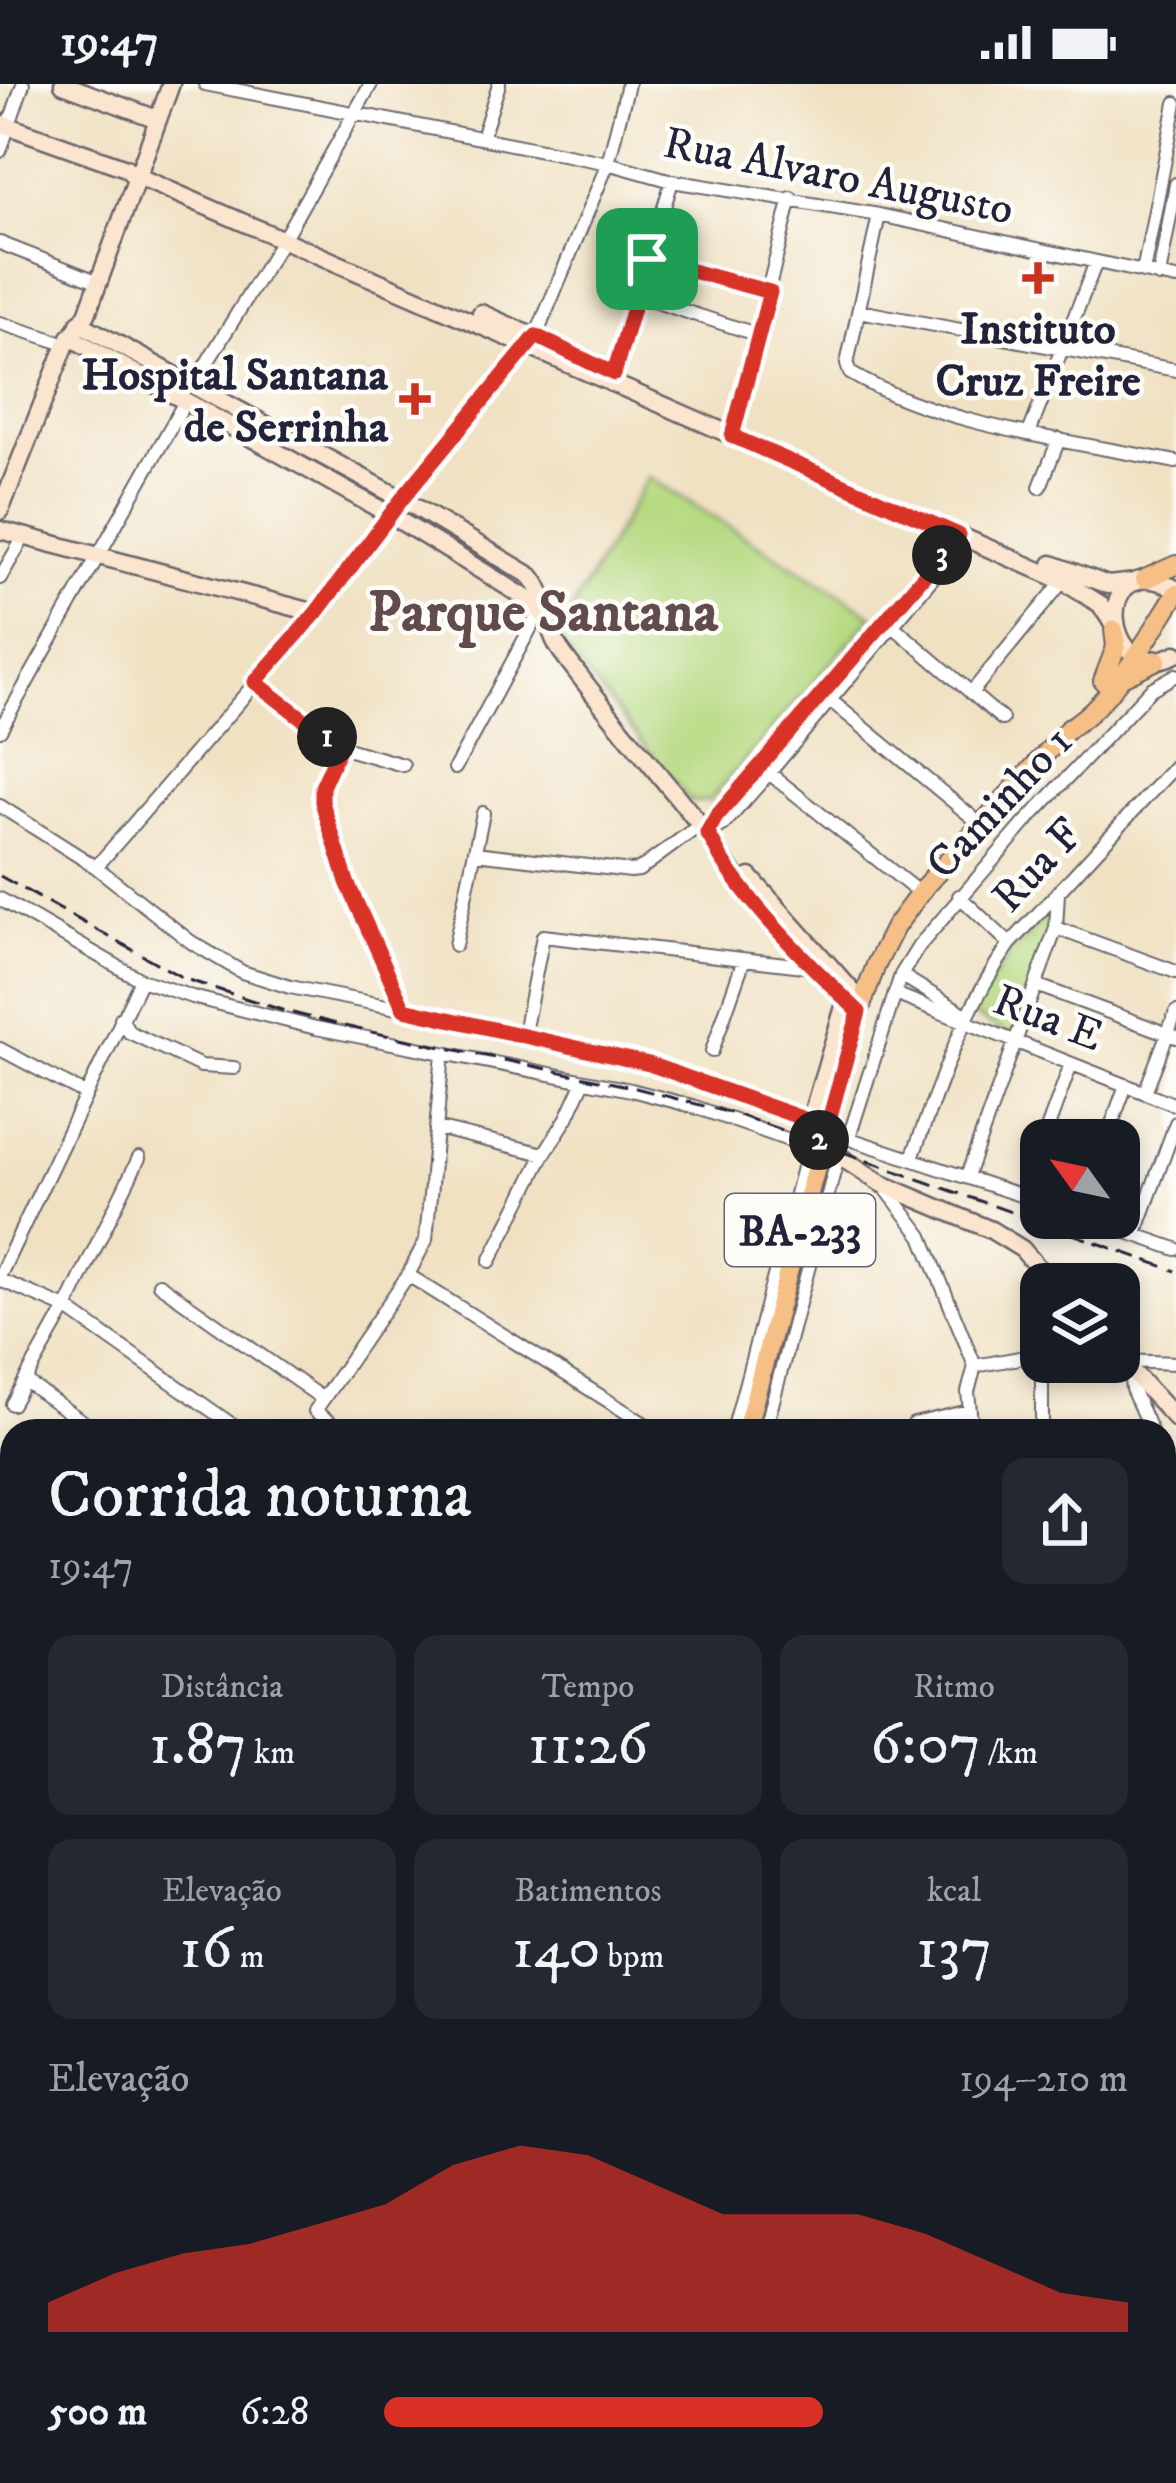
<!DOCTYPE html>
<html lang="pt">
<meta charset="utf-8">
<style>
:root{--surface:#171b24;--page:#242831;--text:#f1f3f6;--muted:#9ea1a6;--accent:#d93025}
body{margin:0;font-family:"IM FELL DW Pica",serif;background:var(--page);color:var(--text);height:100vh;display:flex;flex-direction:column;font-size:45px;white-space:nowrap}
*{box-sizing:border-box;margin:0}
p{font-size:39px;color:var(--muted)}
.icon{flex:none;width:66px;height:66px;fill:none;stroke:currentColor;stroke-width:2;stroke-linecap:round;stroke-linejoin:round}
.map{position:relative;flex:1;overflow:hidden}
.drawer{position:absolute;left:0px;top:1335px;width:1176px;height:1065px;display:flex;flex-direction:column;background:var(--surface);border-radius:36px 36px 0 0;box-shadow:0 6px 18px #0003}
.drawer>*{flex:none}
.needle{width:78px;rotate:303deg}
.controls{position:absolute;left:1020px;top:1035px;display:grid;gap:24px}
.controls a{display:grid;place-items:center;width:120px;height:120px;border-radius:24px;background:var(--surface);box-shadow:0 6px 18px #0003;font-size:60px}
.pin{position:absolute;display:grid;place-items:center;width:102px;height:102px;color:#fff;margin:-51px;border-radius:24px;box-shadow:0 6px 18px #0006}
.km{position:absolute;width:60px;height:60px;margin:-30px;border-radius:50%;background:#222;color:#fff;font-size:33px;line-height:60px;text-align:center}
.round{display:grid;place-items:center;flex:none;width:126px;height:126px;border-radius:24px;background:var(--page)}
.overview{display:flex;align-items:center;justify-content:space-between;height:204px;padding:0 48px}
h1{font-size:66px;font-weight:600;line-height:90px}
.figures{display:grid;grid-template-columns:repeat(3,1fr);gap:18px;height:204px;padding:12px 48px}
.figures div{display:grid;align-content:center;border-radius:24px;background:var(--page);text-align:center}
.figures b{font-size:60px;font-weight:600}
.figures small{font-size:33px;font-weight:400}
.figures p{font-size:33px}
.chart{height:336px;padding:24px 48px}
.chart p{display:flex;justify-content:space-between}
.chart svg{width:100%;height:216px;margin-top:12px;fill:var(--accent);opacity:.7}
ul{padding:0 48px;list-style:none;font-size:39px}
li{display:grid;grid-template-columns:192px 144px 1fr;align-items:center;height:90px}
li i{height:30px;border-radius:15px;background:var(--accent)}
.status{display:flex;justify-content:space-between;align-items:center;height:84px;padding:0 60px;background:var(--surface);direction:ltr}
.status svg{height:33px;fill:currentColor}
.map>svg:first-child{display:block}
.park{fill:url(#park-tufts);stroke:#6c7e5e;stroke-width:3}
.pitch{fill:#b6d981;stroke:#6c7e5e;stroke-width:3}
.lines{fill:none;stroke-linecap:round;stroke-linejoin:round}
.street-casing{stroke:#6a656b;stroke-width:16}
.secondary-casing{stroke:#6a656b;stroke-width:21}
.primary-casing{stroke:#6a656b;stroke-width:22}
.street{stroke:#fff;stroke-width:12}
.secondary{stroke:#fbe5cf;stroke-width:16}
.primary{stroke:#f5bf86;stroke-width:18}
.rail{stroke:#22223b;stroke-width:3;stroke-dasharray:18 9;stroke-linecap:butt}
.route-casing{stroke:#fff;stroke-width:24}
.route{stroke:#d93025;stroke-width:15}
.poi-dot{fill:#c8321e;stroke:#fdfcf7;stroke-width:4.5}
.labels{text-anchor:middle;stroke-width:9;stroke-linejoin:round;paint-order:stroke}
.shield{fill:#fdfcf7;stroke:#646373;stroke-width:3}
.shield-label{font-size:42px;font-weight:bold;fill:#22223b}
.street-label{font-size:45px;fill:#22223b;stroke:#fdfcf7}
.poi-label{font-size:45px;font-weight:bold;fill:#22223b;stroke:#fdfcf7}
.district-label{font-size:57px;font-weight:bold;fill:#614b4c;stroke:#fdfcf7}
</style>
<div class="status"><b>19:47</b><svg viewBox="0 0 49 12"><path d="M0 12V9h3v3zM5 12V6h3v6zM10 12V3h3v9zM15 12V0h3v12zM26 1h20v11H26zM47 4h2v5h-2z"/></svg></div>
<div class="map">
<svg width="1176" height="2399" viewBox="0 0 1176 2399">
<defs>
<pattern id="park-tufts" width="24" height="20" patternUnits="userSpaceOnUse" patternTransform="scale(3)"><rect width="24" height="20" fill="#b6d981"/><path d="M3 7l-1-3M5 7V3M7 7l1-3M15 17l-1-3M17 17v-4M19 17l1-3" fill="none" stroke="#9cba70"/></pattern>
</defs>
<rect width="100%" height="100%" fill="#fdfcf7"/>
<filter id="ink" filterUnits="userSpaceOnUse"><feTurbulence type="fractalNoise" baseFrequency=".00833" numOctaves="2"/><feDisplacementMap in="SourceGraphic" scale="24" xChannelSelector="R" yChannelSelector="G"/><feConvolveMatrix kernelMatrix="1 2 1 2 8 2 1 2 1" color-interpolation-filters="sRGB"/></filter>
<filter id="wash" filterUnits="userSpaceOnUse"><feTurbulence type="fractalNoise" baseFrequency=".004" numOctaves="4" result="noise"/><feDisplacementMap in="SourceGraphic" scale="48" xChannelSelector="R" yChannelSelector="G"/><feGaussianBlur stdDeviation="2.7" result="paint"/><feColorMatrix in="noise" values="0 0 0 0 0 0 0 0 0 0 0 0 0 0 0 0 0 1.4 0 .05"/><feComposite in="paint" operator="in"/></filter>
<g filter="url(#wash)">
<rect width="100%" height="100%" fill="#f0e1c3"/>
<path class="park" d="M 1045,833 L 1056,839 L 1013,953 L 970,929 L 1011,867 Z"/>
<path class="pitch" d="M 648,393 L 873,531 L 709,717 L 691,718 L 561,559 L 559,548 Z"/>
</g>
<g filter="url(#ink)">
<g class="lines">
<defs>
<path id="street" d="M 205,0 L 608,79 L 672,97 L 879,131 L 1176,195
M 482,54 L 499,0
M 0,67 L 23,0
M 879,131 L 847,280 L 850,289 C 942,343 1072,357 1176,378
M 0,159 L 99,198
M 647,175 L 770,208
M 1143,188 L 1176,19
M 1159,192 L 1176,100
M 637,212 L 759,251
M 859,227 L 1176,286
M 0,239 L 66,260
M 194,300 L 289,145 L 371,0
M 610,301 L 672,97
M 1029,349 L 1096,178
M 732,351 L 791,114
M 1040,403 L 1059,355
M 0,494 L 24,453
M 893,542 L 1002,635
M 255,598 L 340,663 C 334,676 323,692 321,706 C 316,742 386,885 404,925
M 971,609 L 1063,497
M 830,616 L 972,733
M 0,646 L 186,316
M 340,663 L 403,681
M 455,684 L 543,521
M 769,689 L 913,804
M 0,722 L 96,783 L 191,858 L 242,888 L 290,903 L 524,949 L 649,979 L 810,1037 L 822,1061
M 708,748 L 716,733 L 899,521
M 707,750 L 724,740 L 769,689 L 966,454
M 475,769 L 631,787 L 639,786 L 700,741
M 96,783 L 316,529 L 402,415 L 536,252 L 608,79 L 628,0
M 959,812 L 1010,860
M 0,815 L 141,896 L 192,913 L 316,944 L 631,1006 L 692,1022 L 820,1067
M 1056,844 L 1176,888
M 455,861 L 483,729
M 901,891 L 966,931
M 1036,901 L 1176,953
M 895,910 L 1176,1021
M 121,934 L 129,948 L 201,982 L 234,984
M 524,949 L 543,852 L 812,883
M 0,965 L 85,1010
M 712,967 L 743,878
M 1145,1008 L 1176,928
M 436,1044 L 544,1070 L 567,1034 L 583,999
M 826,1047 L 1041,1118
M 849,1053 L 901,891 L 919,862 L 1025,739 L 1151,605 L 1176,591
M 1043,1056 L 1071,980
M 1106,1056 L 1126,1001
M 912,1074 C 940,999 963,925 1010,860 L 1176,681
M 967,1092 L 1056,844 L 1058,809
M 883,1101 L 922,1152 L 975,1282 L 968,1308 L 972,1347
M 1023,1112 L 1041,1063
M 1087,1134 L 1176,1165
M 1135,1151 L 1176,1039
M 490,1177 L 544,1070
M 0,1191 L 141,896
M 408,1191 L 656,1347
M 0,1196 L 66,1224 L 241,1347
M 159,1200 L 323,1315
M 1124,1277 L 1176,1279
M 975,1282 L 1041,1270
M 1130,1286 L 1132,1305 L 1151,1347
M 25,1297 L 96,1347
M 12,1320 L 66,1224 L 139,1074
M 342,1347 L 315,1327 L 408,1191 L 426,1156 L 443,969
M 376,1347 L 378,1344
M 733,1347 L 809,1061
M 765,1347 L 838,1073
M 911,1347 L 914,1340 L 969,1327
M 1042,1347 L 1042,1278
M 1164,1377 L 1167,1395 L 1164,1546
M 0,1413 L 12,1425
M 1164,1664 L 1176,1654
M 1164,1687 L 1176,1677
M 1164,1760 L 1176,1774
M 1164,1849 L 1176,1839
M 0,1869 L 3,1870
M 1164,1869 L 1176,1859
M 1164,1968 L 1176,1973
M 1164,2035 L 1169,2115 L 1164,2169
M 0,2113 L 12,2118
M 0,2173 L 12,2173
M 0,2278 L 12,2279
M 165,2399 L 169,2388
M 249,2399 L 253,2388
M 879,2399 L 885,2388
M 1106,2399 L 1109,2388"/>
<path id="secondary" d="M 63,0 L 157,35
M 0,39 L 126,84 L 132,90 C 443,223 753,361 1063,497 L 1100,520 L 1113,540
M 481,229 L 583,275
M 79,239 L 402,415 L 531,492 C 549,513 544,544 561,567 C 606,629 657,687 705,747 C 713,757 716,768 724,777 C 766,831 810,881 859,928
M 70,253 L 392,432 L 526,514 L 545,532
M 0,427 L 66,260 L 87,230 L 171,0
M 0,446 L 316,529
M 1052,480 L 1108,501 L 1136,498
M 1176,505 C 1090,458 1101,607 1176,570
M 750,793 L 861,917
M 810,1037 L 849,906
M 822,1061 L 882,1100 L 991,1146 L 1022,1165 L 1052,1200
M 1119,1273 L 1176,1335"/>
<path id="primary" d="M 1145,495 L 1176,481
M 1124,592 L 1157,576
M 1103,597 L 1116,563 L 1114,546
M 746,1347 L 853,944 L 876,881 L 895,843 L 926,801 L 1069,644 C 1112,619 1149,552 1176,510
M 0,2210 L 12,2211"/>
</defs>
<use href="#street" class="street-casing"/>
<use href="#secondary" class="secondary-casing"/>
<use href="#primary" class="primary-casing"/>
<use href="#street" class="street"/>
<use href="#secondary" class="secondary"/>
<use href="#primary" class="primary"/>
<path class="rail" d="M 0,792 L 185,895 L 285,927 L 357,945 L 632,1003 L 742,1032 L 1176,1187"/>
</g>
</g>
<g class="lines" filter="url(#ink)">
<defs>
<path id="route" d="M 647,175 L 770,208 L 732,352 L 959,451 L 716,733 L 707,749 C 713,757 716,765 721,774 C 758,831 810,881 859,928 L 822,1061 L 810,1037 L 649,980 L 404,925 L 347,798 L 322,718 L 322,703 L 340,663 L 255,598 L 316,529 L 402,415 L 536,252 L 614,290 Z"/>
</defs>
<use href="#route" class="route-casing"/>
<use href="#route" class="route"/>
</g>
<g class="poi-dot">
<path d="M1032 176h12v12h12v12h-12v12h-12v-12h-12v-12h12z"/>
<path d="M409 297h12v12h12v12h-12v12h-12v-12h-12v-12h12z"/>
</g>
<g class="labels">
<rect class="shield" x="725" y="1110" width="150" height="72" rx="9"/>
<g class="shield-label">
<text x="800" y="1161">BA-233</text>
</g>
<g class="street-label">
<text transform="translate(839 90) rotate(11)" y="16">Rua Alvaro Augusto</text>
<text transform="translate(998 717) rotate(-47)" y="16">Caminho 1</text>
<text transform="translate(1036 780) rotate(-47)" y="16">Rua F</text>
<text transform="translate(1049 932) rotate(21)" y="16">Rua E</text>
</g>
<g class="poi-label">
<text x="1038" y="259">Instituto<tspan x="1038" dy="52">Cruz Freire</tspan></text>
<text x="388" y="305" text-anchor="end">Hospital Santana<tspan x="388" dy="52">de Serrinha</tspan></text>
</g>
<g class="district-label">
<text x="543" y="546">Parque Santana</text>
</g>
</g>
</svg>
<div class="controls">
<a><svg class="needle" viewBox="-14 -14 28 28"><path d="M0-13l5 13h-10z" fill="#e53935"/><path d="M0 13l5-13h-10z" fill="#9ea1a6"/></svg></a>
<a><svg class="icon" aria-label="layers" viewBox="0 0 24 24"><path d="M12 4l9 5-9 5-9-5zM3 14l9 5 9-5"/></svg></a>
</div>
<div class="pin" style="left:647px;top:175px;background:#1e9e55"><svg class="icon" aria-label="arrive" viewBox="0 0 24 24"><path d="M6 21V4h12l-3 4 3 4H6"/></svg></div>
<b class="km" style="left:327px;top:653px">1</b>
<b class="km" style="left:819px;top:1056px">2</b>
<b class="km" style="left:942px;top:471px">3</b>
<section class="drawer">
<div class="overview"><div><h1>Corrida noturna</h1><p>19:47</p></div><a class="round"><svg class="icon" aria-label="share" viewBox="0 0 24 24"><path d="M12 15V3M7 8l5-5 5 5M5 13v7h14v-7"/></svg></a></div>
<div class="figures">
<div><p>Distância</p><b>1.87<small> km</small></b></div>
<div><p>Tempo</p><b>11:26</b></div>
<div><p>Ritmo</p><b>6:07<small> /km</small></b></div>
</div>
<div class="figures">
<div><p>Elevação</p><b>16<small> m</small></b></div>
<div><p>Batimentos</p><b>140<small> bpm</small></b></div>
<div><p>kcal</p><b>137</b></div>
</div>
<div class="chart"><p><span>Elevação</span>194–210 m</p>
<svg viewBox="0 0 160 44" preserveAspectRatio="none"><path d="M0 44V38L10 32L20 28L30 26L40 22L50 18L60 10L70 6L80 8L90 14L100 20L110 20L120 20L130 24L140 30L150 36L160 38V44z"/></svg>
</div>
<ul>
<li><b>500 m</b>6:28<i style="width:59%"></i></li>
</ul>
</section>
</div>
